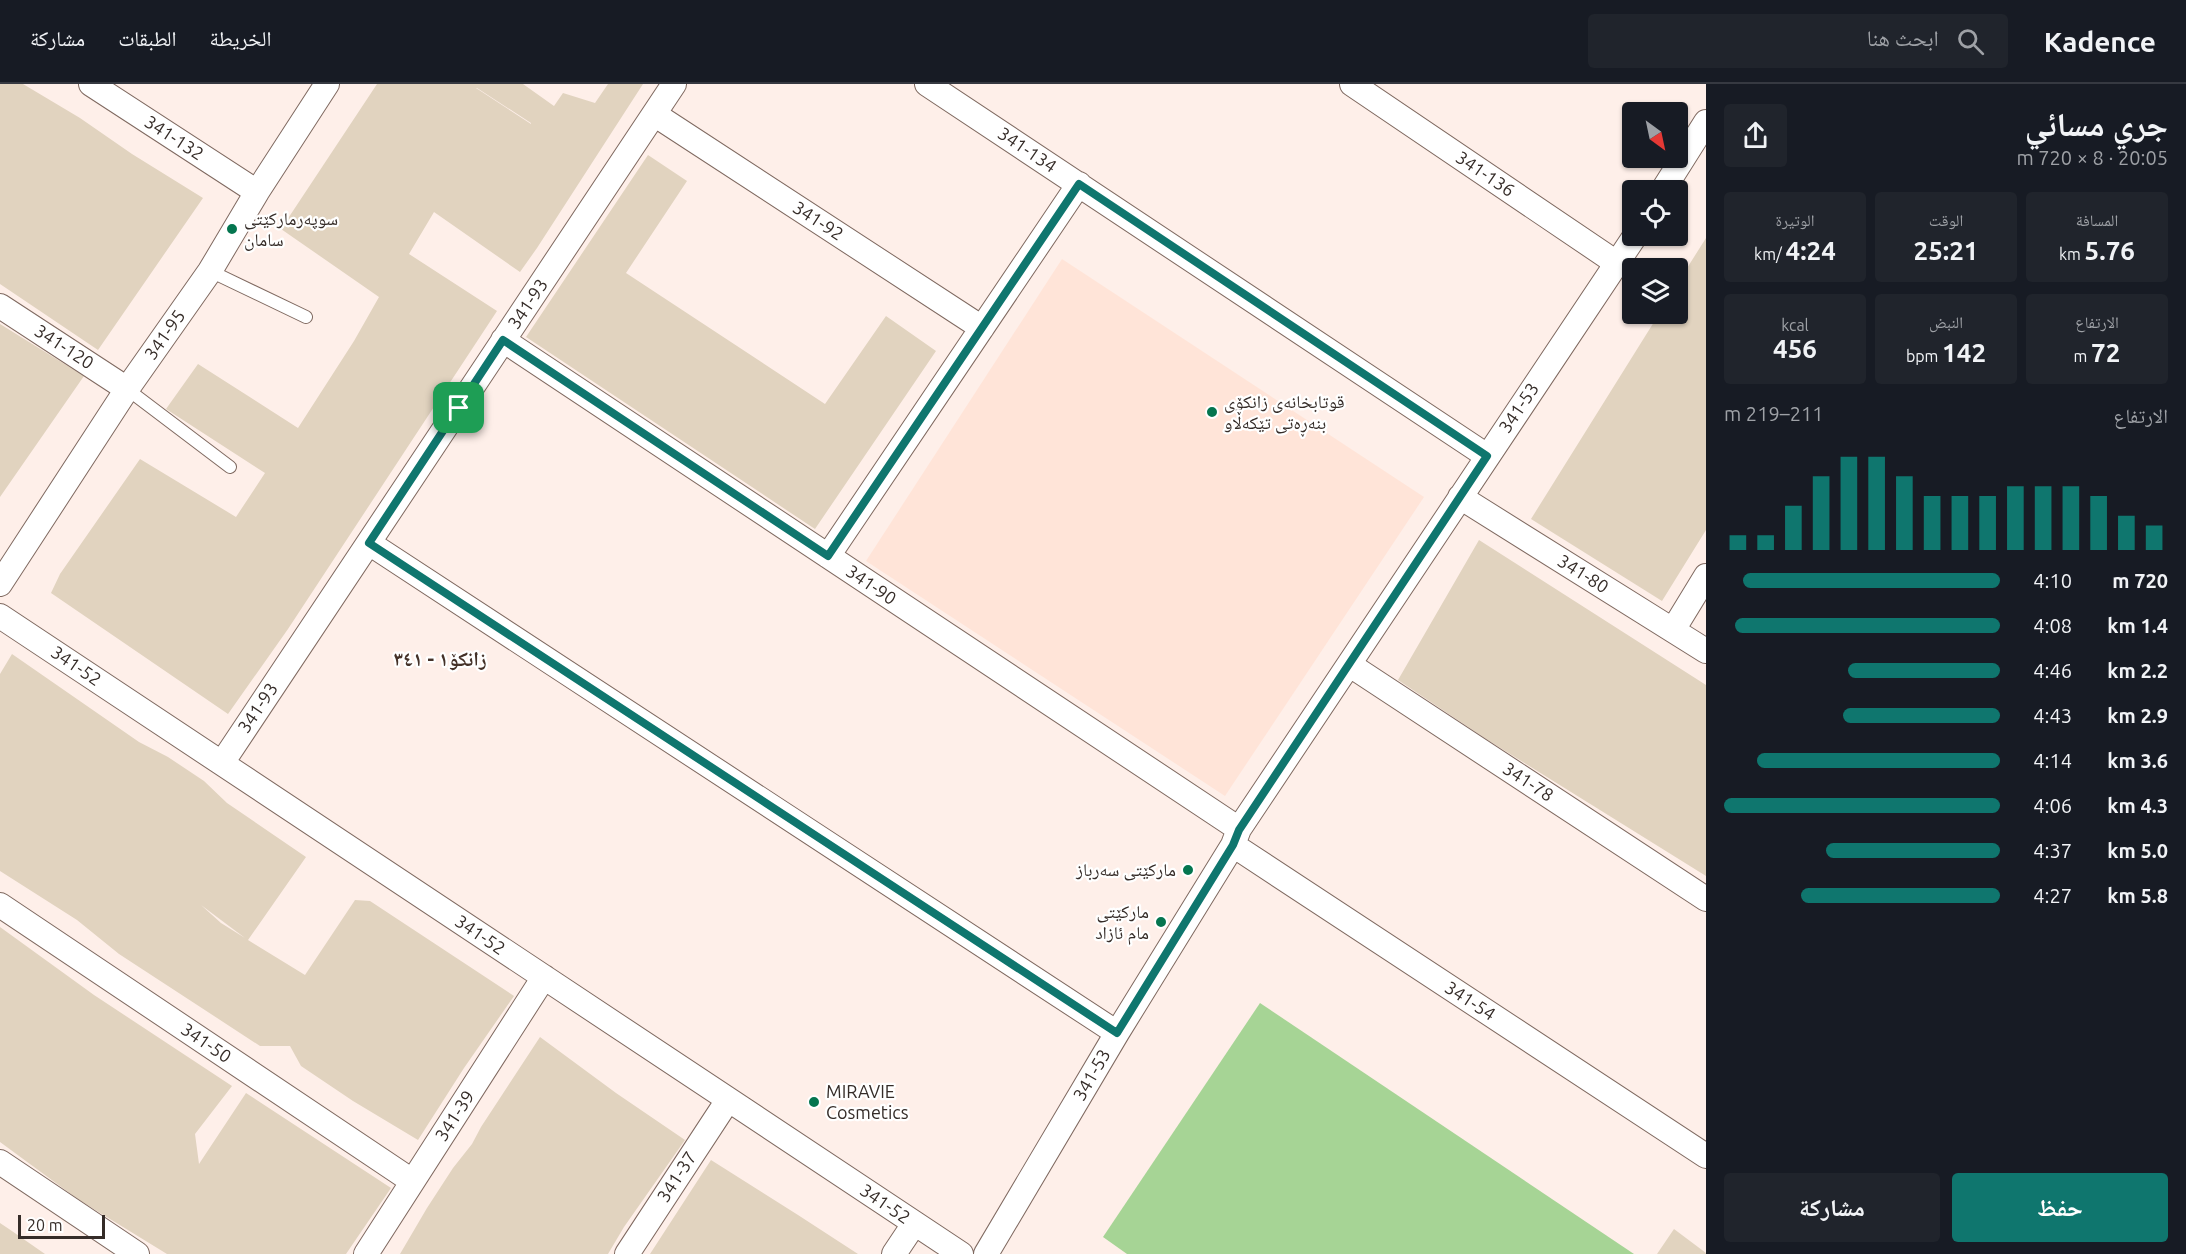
<!DOCTYPE html>
<html lang="ar">
<meta charset="utf-8">
<style>
:root{--surface:#171b24;--page:#20242c;--text:#f1f3f6;--muted:#9ea1a6;--line:#363941;--accent:#0f766e}
body{margin:0;font-family:Ubuntu,"Noto Naskh Arabic",sans-serif;background:var(--page);color:var(--text);direction:rtl;height:100vh;display:flex;flex-direction:column;font-size:22px;white-space:nowrap}
*{box-sizing:border-box;margin:0}
p{font-size:20px;color:var(--muted)}
.icon{flex:none;width:33px;height:33px;fill:none;stroke:currentColor;stroke-width:2;stroke-linecap:round;stroke-linejoin:round}
.map{position:relative;flex:1;overflow:hidden;direction:ltr}
.sheet{display:flex;flex-direction:column;background:var(--surface);width:480px}
.sheet>*{flex:none}
.needle{width:39px;rotate:147deg}
.tools{position:absolute;left:1622px;top:18px;display:grid;gap:12px}
.tools a{display:grid;place-items:center;width:66px;height:66px;border-radius:6px;background:var(--surface);box-shadow:0 2px 4px #0004;font-size:30px}
.scale{position:absolute;left:18px;bottom:15px;width:87px;box-sizing:border-box;padding-left:6px;border:3px solid #352c28;border-top:0;font-size:16px;line-height:21px;white-space:nowrap;color:#352c28;-webkit-text-stroke:4px #fff;paint-order:stroke}
.pin{position:absolute;display:grid;place-items:center;width:51px;height:51px;color:#fff;margin:-26px;border-radius:12px;box-shadow:0 3px 9px #0006}
.round{display:grid;place-items:center;flex:none;width:63px;height:63px;border-radius:6px;background:var(--page)}
.headline{display:flex;align-items:center;justify-content:space-between;height:102px;padding:0 18px}
h1{font-size:33px;font-weight:700;line-height:45px}
.metrics{display:grid;grid-template-columns:repeat(3,1fr);gap:9px;height:102px;padding:6px 18px}
.metrics div{display:grid;align-content:center;border-radius:6px;background:var(--page);text-align:center}
.metrics b{font-size:26px;font-weight:700}
.metrics small{font-size:16px;font-weight:400}
.metrics p{font-size:16px}
.chart{height:168px;padding:12px 18px}
.chart p{display:flex;justify-content:space-between}
.chart svg{width:100%;height:108px;margin-top:6px;stroke:var(--accent);stroke-width:6}
.button{display:flex;gap:12px;margin-top:auto;padding:12px 18px}
.button a{flex:1;height:69px;border-radius:6px;background:var(--accent);color:#fff;font-size:24px;font-weight:700;line-height:69px;text-align:center}
.button a+a{background:var(--page);color:var(--text)}
ul{padding:0 18px;list-style:none;font-size:20px}
li{display:grid;grid-template-columns:96px 72px 1fr;align-items:center;height:45px}
li i{height:15px;border-radius:8px;background:var(--accent)}
header{display:flex;align-items:center;gap:36px;box-sizing:border-box;height:84px;padding:0 30px;background:var(--surface);border-bottom:2px solid var(--line)}
header strong{font-size:28px}
nav{display:flex;gap:33px;margin-inline-start:auto;font-size:21px}
.search{width:420px;height:54px;background:var(--page);display:flex;align-items:center;gap:15px;box-sizing:border-box;padding:0 21px;border-radius:6px;color:var(--muted);font-size:22px}
main{display:flex;flex:1;min-height:0}
.map>svg:first-child{display:block}
.built{fill:#ffe4d8}
.green{fill:#a6d495}
.building{fill:#e1d3bf;fill-rule:evenodd}
.lines{fill:none;stroke-linecap:round;stroke-linejoin:round}
.service-casing{stroke:#7f6960;stroke-width:14}
.minor-casing{stroke:#7f6960;stroke-width:26}
.service{stroke:#fff;stroke-width:12}
.minor{stroke:#fff;stroke-width:24}
.route-casing{stroke:#fff;stroke-width:12}
.route{stroke:#0f766e;stroke-width:8}
.poi-dot{fill:#04754f;stroke:#fff;stroke-width:2}
.labels{text-anchor:middle;stroke-width:4.5;stroke-linejoin:round;paint-order:stroke}
.street-label{font-size:18px;fill:#352c28;stroke:#fff}
.poi-label{font-size:18px;fill:#352c28;stroke:#fff;text-anchor:start}
.neighbourhood-label{font-size:20px;font-weight:bold;fill:#443128;stroke:#fff}
</style>
<header>
<strong>Kadence</strong>
<div class="search"><svg class="icon" aria-label="search" viewBox="0 0 24 24"><circle cx="10" cy="10" r="6"/><path d="M15 15l6 6"/></svg>ابحث هنا</div>
<nav><a>الخريطة</a><a>الطبقات</a><a>مشاركة</a></nav>
</header>
<main>
<section class="sheet">
<div class="headline"><div><h1>جري مسائي</h1><p>20:05 · 8 × 720 m</p></div><a class="round"><svg class="icon" aria-label="share" viewBox="0 0 24 24"><path d="M12 15V3M7 8l5-5 5 5M5 13v7h14v-7"/></svg></a></div>
<div class="metrics">
<div><p>المسافة</p><b>5.76<small> km</small></b></div>
<div><p>الوقت</p><b>25:21</b></div>
<div><p>الوتيرة</p><b>4:24<small> /km</small></b></div>
</div>
<div class="metrics">
<div><p>الارتفاع</p><b>72<small> m</small></b></div>
<div><p>النبض</p><b>142<small> bpm</small></b></div>
<div><p>kcal</p><b>456</b></div>
</div>
<div class="chart"><p><span>الارتفاع</span>211–219 m</p>
<svg viewBox="0 0 160 44" preserveAspectRatio="none"><path d="M5 44V38M15 44V38M25 44V26M35 44V14M45 44V6M55 44V6M65 44V14M75 44V22M85 44V22M95 44V22M105 44V18M115 44V18M125 44V18M135 44V22M145 44V30M155 44V34"/></svg>
</div>
<ul>
<li><b>720 m</b>4:10<i style="width:93%"></i></li>
<li><b>1.4 km</b>4:08<i style="width:96%"></i></li>
<li><b>2.2 km</b>4:46<i style="width:55%"></i></li>
<li><b>2.9 km</b>4:43<i style="width:57%"></i></li>
<li><b>3.6 km</b>4:14<i style="width:88%"></i></li>
<li><b>4.3 km</b>4:06<i style="width:100%"></i></li>
<li><b>5.0 km</b>4:37<i style="width:63%"></i></li>
<li><b>5.8 km</b>4:27<i style="width:72%"></i></li>
</ul>
<div class="button"><a>حفظ</a><a>مشاركة</a></div>
</section>
<div class="map">
<svg width="1706" height="1170" viewBox="0 0 1706 1170">
<rect width="100%" height="100%" fill="#feefe9"/>
<path class="built" d="M 1062,175 L 1424,413 L 1225,712 L 866,477 Z"/>
<path class="green" d="M 1260,919 L 1634,1170 L 1127,1170 L 1103,1153 Z"/>
<path class="building" d="M 0,0 L 23,0 L 80,34 L 132,70 L 203,114 L 98,266 L 0,200 Z
M 377,0 L 523,0 L 554,22 L 563,9 L 595,19 L 608,0 L 643,0 L 537,164 L 520,188 L 434,128 L 409,170 L 497,227 L 288,545 L 228,630 L 51,509 L 60,490 L 140,375 L 236,433 L 265,389 L 166,325 L 198,280 L 298,344 L 354,257 L 379,213 L 281,145 ZM 476,4 L 477,4 L 531,39 L 531,40 Z
M 648,71 L 687,97 L 626,189 L 825,320 L 886,232 L 936,267 L 815,445 L 526,253 Z
M 1706,154 L 1706,446 L 1662,517 L 1531,435 L 1659,230 L 1677,230 L 1677,200 Z
M 0,240 L 84,292 L 0,413 Z
M 1479,456 L 1706,601 L 1706,792 L 1486,655 L 1398,596 Z
M 12,570 L 139,658 L 168,673 L 204,697 L 227,719 L 306,773 L 248,856 L 305,891 L 355,816 L 370,817 L 514,912 L 464,984 L 418,1056 L 353,1017 L 301,982 L 290,962 L 260,962 L 119,870 L 77,836 L 0,787 L 0,590 ZM 201,821 L 245,854 L 221,839 Z
M 0,843 L 94,911 L 232,1002 L 195,1050 L 199,1080 L 246,1009 L 391,1104 L 346,1170 L 167,1170 L 79,1116 L 0,1058 Z
M 540,953 L 616,1009 L 685,1056 L 624,1143 L 608,1170 L 400,1170 L 427,1124 L 453,1084 L 472,1060 L 481,1043 Z
M 711,1076 L 798,1131 L 858,1170 L 650,1170 Z
M 0,1139 L 9,1145 L 45,1170 L 0,1170 Z
M 1674,1145 L 1706,1169 L 1706,1170 L 1657,1170 Z"/>
<g class="lines">
<defs>
<path id="service" d="M 210,187 L 306,233
M 127,305 L 230,383"/>
<path id="minor" d="M 91,0 L 257,108
M 927,0 L 1487,372
M 1352,0 L 1618,180
M 654,30 L 982,244
M 1663,106 L 1706,38
M 0,222 L 127,305
M 503,256 L 1239,745
M 1460,413 L 1706,567
M 369,459 L 1117,949
M 828,472 L 1079,100
M 0,500 L 127,305 L 210,187 L 257,108 L 327,0
M 0,532 L 961,1170
M 1673,546 L 1706,492
M 1350,581 L 1706,815
M 222,679 L 674,0
M 1233,761 L 1706,1072
M 0,821 L 412,1097
M 0,1078 L 137,1170
M 366,1170 L 544,893
M 627,1170 L 728,1016
M 894,1170 L 914,1140
M 986,1170 L 1117,949 L 1233,761 L 1239,745 L 1635,152"/>
</defs>
<use href="#service" class="service-casing"/>
<use href="#minor" class="minor-casing"/>
<use href="#service" class="service"/>
<use href="#minor" class="minor"/>
</g>
<g class="lines">
<defs>
<path id="route" d="M 1079,100 L 1487,372 L 1239,746 L 1233,761 L 1117,949 L 369,459 L 503,256 L 828,472 Z"/>
</defs>
<use href="#route" class="route-casing"/>
<use href="#route" class="route"/>
</g>
<g class="poi-dot">
<circle cx="232" cy="145" r="6"/>
<circle cx="1212" cy="328" r="6"/>
<circle cx="1188" cy="786" r="6"/>
<circle cx="1161" cy="838" r="6"/>
<circle cx="814" cy="1018" r="6"/>
</g>
<g class="labels">
<g class="street-label">
<text transform="translate(174 54) rotate(33)" y="6">341-132</text>
<text transform="translate(1027 66) rotate(34)" y="6">341-134</text>
<text transform="translate(1485 90) rotate(34)" y="6">341-136</text>
<text transform="translate(818 137) rotate(33)" y="6">341-92</text>
<text transform="translate(528 220) rotate(-56)" y="6">341-93</text>
<text transform="translate(165 251) rotate(-55)" y="6">341-95</text>
<text transform="translate(64 263) rotate(33)" y="6">341-120</text>
<text transform="translate(1519 324) rotate(-56)" y="6">341-53</text>
<text transform="translate(1583 490) rotate(32)" y="6">341-80</text>
<text transform="translate(871 501) rotate(34)" y="6">341-90</text>
<text transform="translate(76 582) rotate(34)" y="6">341-52</text>
<text transform="translate(258 624) rotate(-56)" y="6">341-93</text>
<text transform="translate(1528 698) rotate(33)" y="6">341-78</text>
<text transform="translate(480 851) rotate(34)" y="6">341-52</text>
<text transform="translate(1470 917) rotate(33)" y="6">341-54</text>
<text transform="translate(206 959) rotate(34)" y="6">341-50</text>
<text transform="translate(1092 991) rotate(-60)" y="6">341-53</text>
<text transform="translate(455 1032) rotate(-57)" y="6">341-39</text>
<text transform="translate(677 1093) rotate(-57)" y="6">341-37</text>
<text transform="translate(885 1120) rotate(34)" y="6">341-52</text>
</g>
<g class="poi-label">
<text x="244" y="141">سوپەرمارکێتی<tspan x="244" dy="21">سامان</tspan></text>
<text x="1224" y="324">قوتابخانه‌ی زانکۆی<tspan x="1224" dy="21">بنەڕەتی تێکەڵاو</tspan></text>
<text x="1176" y="792" text-anchor="end">مارکێتی سەرباز</text>
<text x="1149" y="834" text-anchor="end">مارکێتی<tspan x="1149" dy="21">مام ئازاد</tspan></text>
<text x="826" y="1014">MIRAVIE<tspan x="826" dy="21">Cosmetics</tspan></text>
</g>
<g class="neighbourhood-label">
<text x="440" y="582">زانکۆ١ - ٣٤١</text>
</g>
</g>
</svg>
<div class="tools">
<a><svg class="needle" viewBox="-14 -14 28 28"><path d="M0-13l5 13h-10z" fill="#e53935"/><path d="M0 13l5-13h-10z" fill="#9ea1a6"/></svg></a>
<a><svg class="icon" aria-label="locate" viewBox="0 0 24 24"><circle cx="12" cy="12" r="6"/><path d="M12 2v4M12 18v4M2 12h4M18 12h4"/></svg></a>
<a><svg class="icon" aria-label="layers" viewBox="0 0 24 24"><path d="M12 4l9 5-9 5-9-5zM3 14l9 5 9-5"/></svg></a>
</div>
<div class="scale">20 m</div>
<div class="pin" style="left:459px;top:324px;background:#1e9e55"><svg class="icon" aria-label="arrive" viewBox="0 0 24 24"><path d="M6 21V4h12l-3 4 3 4H6"/></svg></div>
</div>
</main>
